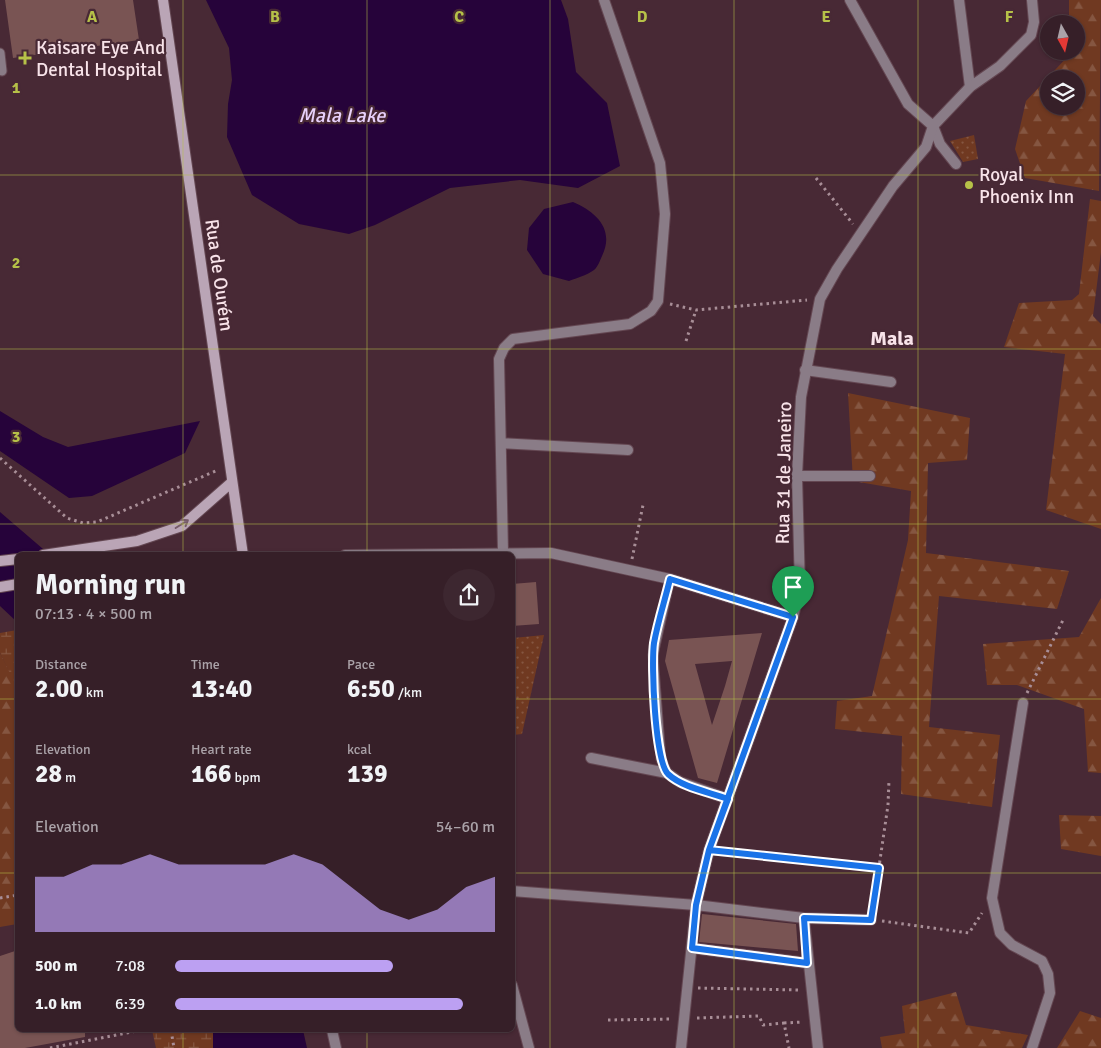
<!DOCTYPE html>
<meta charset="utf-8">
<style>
:root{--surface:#361f28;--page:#3d2730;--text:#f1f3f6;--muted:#aaa2a8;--line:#503d45;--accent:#bca0f2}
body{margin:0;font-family:Signika,sans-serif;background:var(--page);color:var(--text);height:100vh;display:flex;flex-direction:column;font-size:19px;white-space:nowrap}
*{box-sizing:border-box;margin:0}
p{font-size:16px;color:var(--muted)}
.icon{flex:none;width:28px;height:28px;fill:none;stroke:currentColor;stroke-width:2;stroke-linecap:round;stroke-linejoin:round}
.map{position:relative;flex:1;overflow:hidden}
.side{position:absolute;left:15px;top:552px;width:500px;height:480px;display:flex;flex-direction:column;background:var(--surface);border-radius:8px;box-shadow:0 1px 4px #0004,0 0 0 1px var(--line)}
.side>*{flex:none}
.needle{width:32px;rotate:172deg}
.controls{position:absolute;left:1040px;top:15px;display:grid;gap:10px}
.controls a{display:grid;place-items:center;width:45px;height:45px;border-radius:50%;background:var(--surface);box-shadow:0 1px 4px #0004,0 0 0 1px var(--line);font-size:25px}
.pin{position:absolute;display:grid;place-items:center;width:42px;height:42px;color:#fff;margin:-51px -21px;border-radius:50% 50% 50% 0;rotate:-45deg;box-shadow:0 0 5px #0007}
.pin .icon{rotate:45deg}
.round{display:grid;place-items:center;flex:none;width:52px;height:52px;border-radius:26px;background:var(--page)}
.overview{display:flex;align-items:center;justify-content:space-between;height:85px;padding:0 20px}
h1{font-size:28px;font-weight:700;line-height:38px}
.metrics{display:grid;grid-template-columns:repeat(3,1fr);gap:8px;height:85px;padding:5px 20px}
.metrics div{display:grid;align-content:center}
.metrics b{font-size:25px;font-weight:700}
.metrics small{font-size:14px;font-weight:400}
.metrics p{font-size:14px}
.chart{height:140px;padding:10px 20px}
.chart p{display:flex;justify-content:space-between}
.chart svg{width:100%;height:90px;margin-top:5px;fill:var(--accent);opacity:.7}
ul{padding:0 20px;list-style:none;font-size:16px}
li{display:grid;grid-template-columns:80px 60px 1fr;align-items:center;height:38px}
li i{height:12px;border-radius:6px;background:var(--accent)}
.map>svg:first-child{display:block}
.grass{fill:url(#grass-dots)}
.forest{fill:url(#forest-firs);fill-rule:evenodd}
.wetland{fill:url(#wetland-marsh)}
.water{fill:#26033a}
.building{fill:#795453;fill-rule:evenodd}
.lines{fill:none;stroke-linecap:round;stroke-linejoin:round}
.service-casing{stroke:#644752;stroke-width:11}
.minor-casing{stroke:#644752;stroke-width:12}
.tertiary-casing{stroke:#644752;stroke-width:12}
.secondary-casing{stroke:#644752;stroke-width:12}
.path{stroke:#a88e97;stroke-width:3;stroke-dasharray:2.5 4;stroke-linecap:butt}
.service{stroke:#8a7c87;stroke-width:9}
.minor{stroke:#8a7c87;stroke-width:10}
.tertiary{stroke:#8a7c87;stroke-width:10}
.secondary{stroke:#baa5b6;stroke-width:10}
.oneway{stroke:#765b69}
.route-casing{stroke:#fff;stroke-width:10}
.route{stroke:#1a73e8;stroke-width:6}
.grid{fill:none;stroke:#b6c148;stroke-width:1;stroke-opacity:0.55}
.poi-dot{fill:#b6c148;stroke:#482935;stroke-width:2}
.labels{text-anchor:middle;stroke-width:4.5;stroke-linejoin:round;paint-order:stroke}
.poi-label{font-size:19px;fill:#f8e3e9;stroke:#482935;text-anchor:start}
.street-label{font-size:19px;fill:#f8e3e9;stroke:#482935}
.water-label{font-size:20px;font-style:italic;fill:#e8d1fb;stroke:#482935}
.neighbourhood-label{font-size:20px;font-weight:bold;fill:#f8e3e9;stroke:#482935}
.grid-label{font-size:16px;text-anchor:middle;font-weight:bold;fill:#b6c148;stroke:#482935;stroke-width:4.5;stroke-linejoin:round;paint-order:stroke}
</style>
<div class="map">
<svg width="1101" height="1048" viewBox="0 0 1101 1048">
<defs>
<pattern id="grass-dots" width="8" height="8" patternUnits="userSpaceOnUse" patternTransform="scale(1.25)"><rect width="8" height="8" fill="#703921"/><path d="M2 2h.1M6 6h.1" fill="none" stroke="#855641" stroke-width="1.8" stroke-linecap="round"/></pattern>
<pattern id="forest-firs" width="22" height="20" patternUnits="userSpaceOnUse" patternTransform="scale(1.25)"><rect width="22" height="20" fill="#703921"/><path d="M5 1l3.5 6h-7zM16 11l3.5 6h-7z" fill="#855641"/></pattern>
<pattern id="wetland-marsh" width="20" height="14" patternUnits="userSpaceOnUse" patternTransform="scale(1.25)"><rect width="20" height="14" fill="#703921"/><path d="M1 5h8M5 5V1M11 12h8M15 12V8" fill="none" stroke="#855641"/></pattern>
</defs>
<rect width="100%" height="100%" fill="#482935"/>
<path class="grass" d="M 974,135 L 978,159 L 963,162 L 950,141 Z
M 544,635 L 522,734 L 513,735 L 513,638 Z"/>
<path class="forest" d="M 1069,0 L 1101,0 L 1099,191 L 1025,178 L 1015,149 L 1026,101 L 1070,54 L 1070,51 L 1076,51 L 1076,24 L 1069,24 ZM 1049,79 L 1076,79 L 1076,106 L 1049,106 Z
M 1090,199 L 1101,201 L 1101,252 L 1093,316 L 1101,324 L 1101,529 L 1046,510 L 1065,354 L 1004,347 L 1019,303 L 1072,300 L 1079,294 Z
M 848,393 L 970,418 L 967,460 L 928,463 L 926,553 L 1069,571 L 1057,609 L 939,596 L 929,727 L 1000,735 L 992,807 L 901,794 L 902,736 L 835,729 L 837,701 L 872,696 L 908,540 L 911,491 L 853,481 Z
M 1101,598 L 1101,773 L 1088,772 L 1084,709 L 1017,685 L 987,685 L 983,644 L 1079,637 Z
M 0,653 L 18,688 L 17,924 L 0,927 Z
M 1059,815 L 1101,816 L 1101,856 L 1061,849 Z
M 956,992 L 966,1025 L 1028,1035 L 1022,1048 L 882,1048 L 880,1037 L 905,1033 L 902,1006 Z
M 1080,1011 L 1101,1018 L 1101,1048 L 1057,1048 Z"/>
<path class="wetland" d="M 17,630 L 18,630 L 17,688 L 0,653 L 0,633 Z
M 152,1030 L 213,1030 L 213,1048 L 156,1048 Z"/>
<path class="water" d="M 206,0 L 561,0 L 568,19 L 576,72 L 607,103 L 620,166 L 578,188 L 520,180 L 450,188 L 375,225 L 349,234 L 299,224 L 252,195 L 227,137 L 228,104 L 232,80 L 229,48 Z
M 573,202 C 596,212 615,229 602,256 C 600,260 598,267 594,270 C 587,275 577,278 569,281 L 543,274 L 527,250 L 529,228 L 544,209 Z
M 0,411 L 43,437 L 68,447 L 200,421 L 185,453 L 92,496 L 69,498 L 0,451 Z
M 0,512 L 50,555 L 18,555 L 17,622 L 0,606 Z
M 213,1030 L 303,1030 L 307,1048 L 213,1048 Z"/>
<path class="building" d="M 5,0 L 133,0 L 139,40 L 13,58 Z
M 536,582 L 539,624 L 512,626 L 512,584 Z
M 762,633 L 717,783 L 698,778 L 665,661 L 669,640 ZM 732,661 L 725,686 L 712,725 L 695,664 Z
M 702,914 L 796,924 L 798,951 L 699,942 Z
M 18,950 L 18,1030 L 85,1030 L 85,1037 L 25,1048 L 0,1048 L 0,956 Z"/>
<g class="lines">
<defs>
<path id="service" d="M 0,53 L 2,71
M 667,773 L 661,759 L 653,655 L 670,579"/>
<path id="minor" d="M 959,0 L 970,87
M 933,126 L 940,144 L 956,164
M 805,370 L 891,382
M 501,443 L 628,450
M 797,476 L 870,476
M 503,552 L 499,359 L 504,348 L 513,339 L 630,324 L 651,311 L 658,301 L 665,214 L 660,163 L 604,0
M 1023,703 L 992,898 L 1000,933 L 1012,945 L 1042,961 L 1048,974 L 1050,993 L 1032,1048
M 591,758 L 667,773 L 680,782 L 728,799
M 512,891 L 696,905 L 804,918 L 871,920
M 804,918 L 818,1048
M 692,948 L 807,963
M 512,985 L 529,1048
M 681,1048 L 696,905 L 709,850 L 793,617"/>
<path id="tertiary" d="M 850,0 L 908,104 L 933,126
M 345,555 L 551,553 L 670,579 L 793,617 L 800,589 L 797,476 L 801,397 L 820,299 L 837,269 L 893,186 L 926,147 L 933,126 L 970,87 L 1000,66 L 1031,35 L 1034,22 L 1032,0
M 332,1030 L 336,1048"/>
<path id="secondary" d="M 163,0 L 243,555
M 43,555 L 137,541 L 182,526 L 232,482
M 0,561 L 18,559
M 0,587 L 18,584"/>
</defs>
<use href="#service" class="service-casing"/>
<use href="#minor" class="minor-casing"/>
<use href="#tertiary" class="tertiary-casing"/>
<use href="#secondary" class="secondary-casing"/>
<path class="path" d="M 816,178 L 853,224
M 670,304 L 696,310 L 807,300
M 686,341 L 696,310
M 0,458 L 67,518 L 83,523 L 97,522 L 218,470
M 632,559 L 643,505
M 1027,693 L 1063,620
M 720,852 L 879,868
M 0,898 L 18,895
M 873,908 L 888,805 L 889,780
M 882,921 L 969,933 L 982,913
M 698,988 L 800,990
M 697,1018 L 759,1016 L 763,1025 L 784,1023 L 789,1048
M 608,1020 L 673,1019
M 784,1023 L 803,1022
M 171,1030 L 174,1048
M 50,1048 L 142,1030"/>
<use href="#service" class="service"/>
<use href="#minor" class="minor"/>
<use href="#tertiary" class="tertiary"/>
<use href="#secondary" class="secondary"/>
</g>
<defs><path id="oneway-shaft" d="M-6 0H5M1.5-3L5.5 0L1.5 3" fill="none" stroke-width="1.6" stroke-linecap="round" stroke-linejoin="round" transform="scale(1.25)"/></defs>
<use class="oneway" href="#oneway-shaft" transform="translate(182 524) rotate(-32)"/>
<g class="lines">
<defs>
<path id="route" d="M 793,617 L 709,850 L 696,905 L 692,948 L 807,963 L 804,918 L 871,920 L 879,868 L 709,850 L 728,799 C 710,792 683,788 668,774 C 655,761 651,664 654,643 C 658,621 665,600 670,579 L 793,617"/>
</defs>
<use href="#route" class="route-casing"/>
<use href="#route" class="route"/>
</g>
<path class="grid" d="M 183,0 L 183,555M 367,0 L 367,555M 550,0 L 550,1048M 734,0 L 734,1048M 918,0 L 918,1048M 0,175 L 1101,175M 0,349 L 1101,349M 0,524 L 1101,524M 0,699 L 18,699M 512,699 L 1101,699M 0,873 L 18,873M 512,873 L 1101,873M 183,1030 L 183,1048M 367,1030 L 367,1048"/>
<g class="poi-dot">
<path d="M22.5 50.5h5v5h5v5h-5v5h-5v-5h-5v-5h5z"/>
<circle cx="969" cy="185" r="5"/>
</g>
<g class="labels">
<g class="poi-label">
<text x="36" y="54">Kaisare Eye And<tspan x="36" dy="22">Dental Hospital</tspan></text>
<text x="979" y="181">Royal<tspan x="979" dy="22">Phoenix Inn</tspan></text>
</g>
<g class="street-label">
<text transform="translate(220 275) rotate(82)" y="7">Rua de Ourém</text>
<text transform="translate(783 473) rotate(-89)" y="7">Rua 31 de Janeiro</text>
</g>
<g class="water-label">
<text x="342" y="122">Mala Lake</text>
</g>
<g class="neighbourhood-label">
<text x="892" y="345">Mala</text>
</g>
</g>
<g class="grid-label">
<text x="92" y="22">A</text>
<text x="275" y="22">B</text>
<text x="459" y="22">C</text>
<text x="642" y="22">D</text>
<text x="826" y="22">E</text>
<text x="1009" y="22">F</text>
<text x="16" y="93">1</text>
<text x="16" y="268">2</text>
<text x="16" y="442">3</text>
</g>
</svg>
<div class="controls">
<a><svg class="needle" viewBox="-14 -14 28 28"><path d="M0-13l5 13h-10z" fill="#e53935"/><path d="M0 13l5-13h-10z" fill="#aaa2a8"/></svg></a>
<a><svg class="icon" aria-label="layers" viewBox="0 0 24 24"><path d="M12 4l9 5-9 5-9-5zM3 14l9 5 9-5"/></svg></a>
</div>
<div class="pin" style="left:793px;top:617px;background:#1e9e55"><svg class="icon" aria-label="arrive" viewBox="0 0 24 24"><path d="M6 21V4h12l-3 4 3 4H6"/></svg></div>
<section class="side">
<div class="overview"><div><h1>Morning run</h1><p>07:13 · 4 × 500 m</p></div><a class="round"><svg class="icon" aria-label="share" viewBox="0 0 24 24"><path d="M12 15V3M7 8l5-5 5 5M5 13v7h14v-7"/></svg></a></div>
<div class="metrics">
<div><p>Distance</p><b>2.00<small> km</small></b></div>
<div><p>Time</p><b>13:40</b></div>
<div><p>Pace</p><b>6:50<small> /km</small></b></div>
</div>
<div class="metrics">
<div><p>Elevation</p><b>28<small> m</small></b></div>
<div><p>Heart rate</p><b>166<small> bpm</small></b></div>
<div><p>kcal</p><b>139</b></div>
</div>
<div class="chart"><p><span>Elevation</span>54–60 m</p>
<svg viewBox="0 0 160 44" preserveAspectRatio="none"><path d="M0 44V17L10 17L20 11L30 11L40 6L50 11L60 11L70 11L80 11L90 6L100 11L110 22L120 33L130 38L140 33L150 22L160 17V44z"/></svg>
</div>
<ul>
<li><b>500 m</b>7:08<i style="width:68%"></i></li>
<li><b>1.0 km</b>6:39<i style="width:90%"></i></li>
</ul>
</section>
</div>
